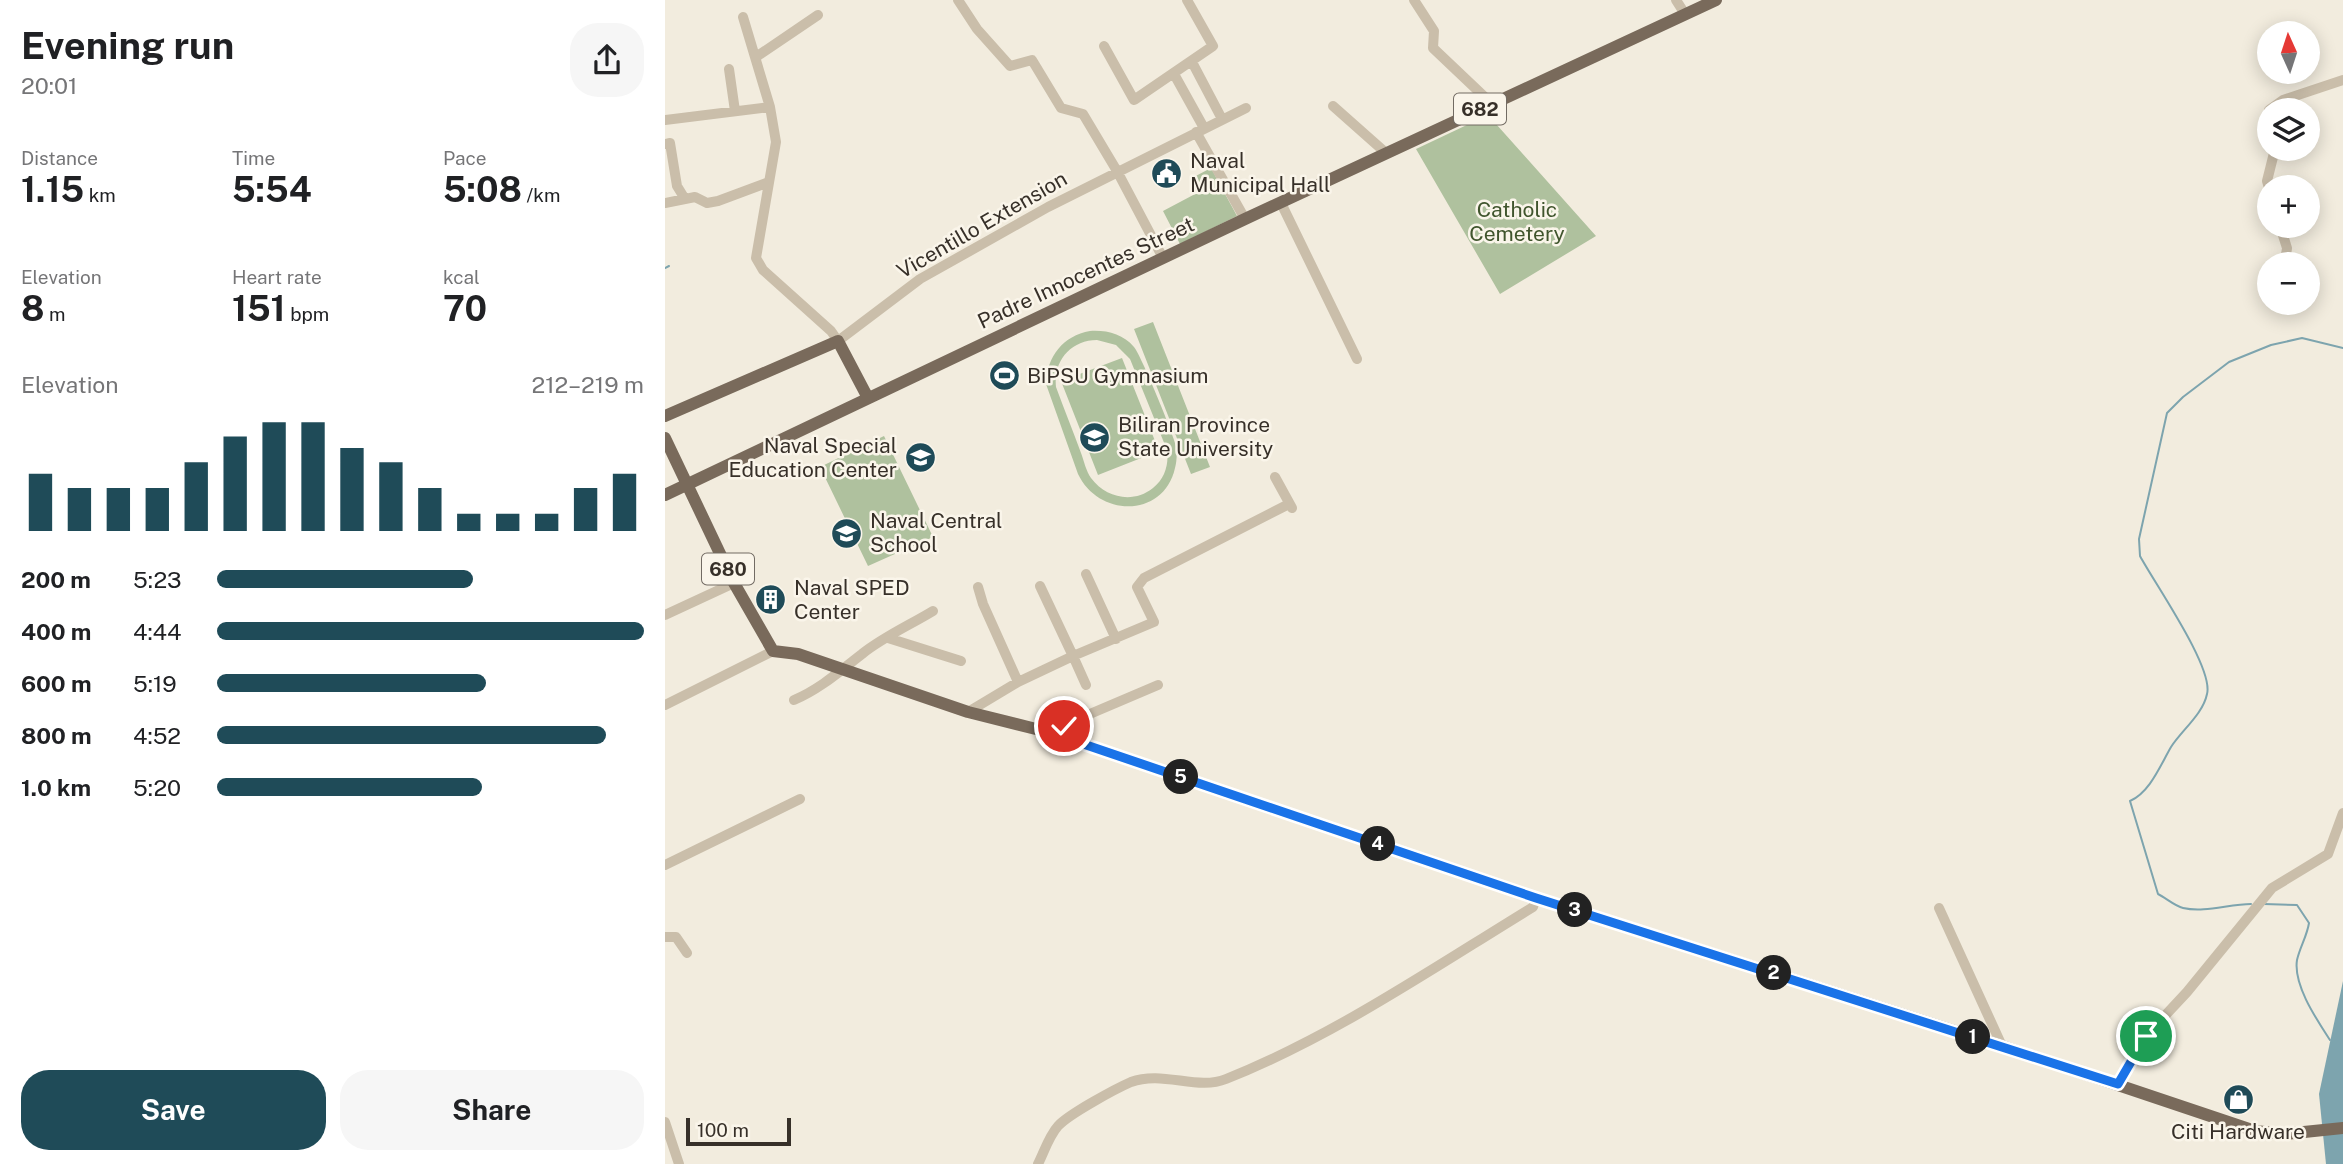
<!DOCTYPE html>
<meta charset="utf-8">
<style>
:root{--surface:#fff;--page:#f6f6f6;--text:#202124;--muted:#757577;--accent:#1f4b58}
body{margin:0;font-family:"Public Sans",sans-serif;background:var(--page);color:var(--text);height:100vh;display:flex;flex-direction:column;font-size:26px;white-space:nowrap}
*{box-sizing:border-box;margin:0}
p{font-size:23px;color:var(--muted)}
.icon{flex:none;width:38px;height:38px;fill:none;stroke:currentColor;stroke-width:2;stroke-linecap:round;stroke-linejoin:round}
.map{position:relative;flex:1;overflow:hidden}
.details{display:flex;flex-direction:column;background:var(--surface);width:665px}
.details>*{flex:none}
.needle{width:46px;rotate:357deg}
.tools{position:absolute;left:1592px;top:21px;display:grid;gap:14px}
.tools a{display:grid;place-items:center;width:63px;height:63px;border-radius:50%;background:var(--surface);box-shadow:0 4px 18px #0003;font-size:35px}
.scale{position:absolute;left:21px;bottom:18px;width:105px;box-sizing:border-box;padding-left:7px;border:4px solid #373029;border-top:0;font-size:19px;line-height:24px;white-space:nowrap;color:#373029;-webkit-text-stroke:5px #faf5ea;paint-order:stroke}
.pin{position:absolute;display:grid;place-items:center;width:60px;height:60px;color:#fff;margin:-30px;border:4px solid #fff;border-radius:50%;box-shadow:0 2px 7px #0007}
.km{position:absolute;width:35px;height:35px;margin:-18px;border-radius:50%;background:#222;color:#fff;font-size:19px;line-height:35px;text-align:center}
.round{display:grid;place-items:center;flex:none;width:74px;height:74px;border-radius:28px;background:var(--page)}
.summary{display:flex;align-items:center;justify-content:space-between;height:119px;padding:0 21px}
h1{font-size:38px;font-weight:700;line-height:52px}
.stats{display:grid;grid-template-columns:repeat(3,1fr);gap:10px;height:119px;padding:7px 21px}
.stats div{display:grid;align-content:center}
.stats b{font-size:35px;font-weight:700}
.stats small{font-size:19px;font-weight:400}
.stats p{font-size:19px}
.chart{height:196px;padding:14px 21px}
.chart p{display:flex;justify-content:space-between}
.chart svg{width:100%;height:126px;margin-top:7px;stroke:var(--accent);stroke-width:6}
.primary-button{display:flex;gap:14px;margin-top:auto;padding:14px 21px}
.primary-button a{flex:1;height:80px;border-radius:28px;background:var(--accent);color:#fff;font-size:28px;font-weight:700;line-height:80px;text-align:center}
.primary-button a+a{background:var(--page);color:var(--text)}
ul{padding:0 21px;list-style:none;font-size:23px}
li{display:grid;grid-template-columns:112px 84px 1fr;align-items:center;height:52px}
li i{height:18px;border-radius:9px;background:var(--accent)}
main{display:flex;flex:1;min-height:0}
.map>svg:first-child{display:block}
.green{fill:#afc19e;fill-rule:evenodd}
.water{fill:#7da4ae}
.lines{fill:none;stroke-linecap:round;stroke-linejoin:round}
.stream{stroke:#7da4ae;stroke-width:2}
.minor{stroke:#cabeaa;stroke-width:10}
.major{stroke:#796a5b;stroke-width:12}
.route-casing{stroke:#fff;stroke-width:14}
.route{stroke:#1a73e8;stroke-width:9}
.labels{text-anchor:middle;stroke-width:5;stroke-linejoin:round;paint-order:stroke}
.shield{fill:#faf5ea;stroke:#726b63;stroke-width:2}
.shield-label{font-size:19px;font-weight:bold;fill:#373029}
.poi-label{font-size:21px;fill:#373029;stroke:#faf5ea;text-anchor:start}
.park-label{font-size:21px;fill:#40552d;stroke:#faf5ea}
.street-label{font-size:21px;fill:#373029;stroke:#faf5ea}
</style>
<main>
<section class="details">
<div class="summary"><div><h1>Evening run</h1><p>20:01</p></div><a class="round"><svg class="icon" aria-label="share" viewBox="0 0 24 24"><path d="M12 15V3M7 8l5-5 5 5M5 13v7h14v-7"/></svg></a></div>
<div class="stats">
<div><p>Distance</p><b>1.15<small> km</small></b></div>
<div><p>Time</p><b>5:54</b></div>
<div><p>Pace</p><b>5:08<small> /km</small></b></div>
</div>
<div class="stats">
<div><p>Elevation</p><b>8<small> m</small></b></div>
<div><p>Heart rate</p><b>151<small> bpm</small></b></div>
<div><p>kcal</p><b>70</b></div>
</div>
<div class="chart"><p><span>Elevation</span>212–219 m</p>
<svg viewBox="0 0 160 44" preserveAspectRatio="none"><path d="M5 44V24M15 44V29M25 44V29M35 44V29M45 44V20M55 44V11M65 44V6M75 44V6M85 44V15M95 44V20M105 44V29M115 44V38M125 44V38M135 44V38M145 44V29M155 44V24"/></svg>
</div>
<ul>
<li><b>200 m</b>5:23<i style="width:60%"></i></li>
<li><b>400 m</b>4:44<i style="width:100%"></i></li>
<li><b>600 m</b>5:19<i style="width:63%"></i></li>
<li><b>800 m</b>4:52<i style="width:91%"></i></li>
<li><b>1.0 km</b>5:20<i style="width:62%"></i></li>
</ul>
<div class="primary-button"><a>Save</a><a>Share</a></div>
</section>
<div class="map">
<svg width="1678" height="1164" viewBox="0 0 1678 1164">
<rect width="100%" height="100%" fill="#f2ecde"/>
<path class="green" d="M 823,115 L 931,236 L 835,294 L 751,149 Z
M 546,168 L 572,216 L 515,244 L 498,211 L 532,193 L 525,179 Z
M 488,322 L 545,467 L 526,474 L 469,329 Z
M 425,331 C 442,330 458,334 469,347 C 476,355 508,433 511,446 C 512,453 512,461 510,468 C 499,518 434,518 413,474 L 381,384 C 382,356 398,336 425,331 ZM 432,340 L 451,345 L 465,359 L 502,450 C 504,464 500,479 488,488 C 468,504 441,498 426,478 C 421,471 419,461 416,453 C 408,431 399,409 391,387 C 388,361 406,340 432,340 Z
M 457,358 L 494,451 L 433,475 L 396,381 Z
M 219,436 L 268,537 L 203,566 L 155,467 Z"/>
<path class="water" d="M 1678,981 L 1678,1164 L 1661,1164 L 1654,1094 Z"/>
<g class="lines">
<path class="stream" d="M 0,268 L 4,266
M 1586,904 C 1564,904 1540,913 1518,908 C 1510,906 1501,898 1493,894 L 1465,801 C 1485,792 1495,766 1506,747 C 1517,730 1538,714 1542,694 C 1549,668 1490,584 1475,556 L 1474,539 L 1502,413 L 1518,397 L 1564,362 L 1606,345 L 1637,338 L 1678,348
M 1599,904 L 1632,905 L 1644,923 C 1642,936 1635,947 1632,960 C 1628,985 1652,1020 1665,1040"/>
<path class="minor" d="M 293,0 L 312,29 L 345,66 L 367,60 L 396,108 L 418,114 L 452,171 L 498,258
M 749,0 L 769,31 L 768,48 L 827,104
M 1011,0 L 1020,14
M 78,17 L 105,107 L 111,142 L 91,258 L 98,270 L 166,331 L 173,341 L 255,279 L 383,207 L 581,108
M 439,46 L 469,100 L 548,46 L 522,0
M 91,57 L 153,15
M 527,62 L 557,119
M 64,69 L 70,111
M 509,74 L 539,128
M 668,106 L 721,153
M 0,120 L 105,107
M 531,132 L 580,219
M 1605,134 L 1604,110 L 1618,100 L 1678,80
M 0,144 L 5,143 L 12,186 L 20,199
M 1605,191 L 1602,181 L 1610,149
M 0,203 L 30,197 L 42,203 L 53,201 L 104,182
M 616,203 L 692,359
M 1615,226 L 1622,248 L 1620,262
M 610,477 L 627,508
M 421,574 L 451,639
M 375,586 L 408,656 L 489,622 L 472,587 L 479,578 L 624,504
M 313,587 L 318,604 L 353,682
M 0,615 L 69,583
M 223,638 L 296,661
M 129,700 C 155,689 175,671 197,654 C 218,637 245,625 268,611
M 0,705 L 108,651
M 303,712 L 353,682 L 408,656 L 421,685
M 406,722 L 493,685
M 383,732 L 399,726
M 0,865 L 135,799
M 1274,908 L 1337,1046
M 0,937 L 11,937 L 22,953
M 1453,1084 L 1481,1036 L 1522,992 L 1607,888 L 1663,854 L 1678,813
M 0,1122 L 14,1164
M 373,1164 C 379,1152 384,1136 393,1126 C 404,1114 450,1089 466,1082 C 498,1070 532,1091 561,1079 C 669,1036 768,968 868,907 L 871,898"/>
<path class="major" d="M 0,416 L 173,341 L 203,398
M 0,438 L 69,583 L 108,651 L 133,654 L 303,712 L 383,732 L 871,898 L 1337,1046 L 1590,1131 L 1620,1134 L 1678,1128
M 0,495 L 580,219 L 1051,0"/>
</g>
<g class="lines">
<defs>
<path id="route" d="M 399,726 L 383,732 L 871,898 L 1453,1084 L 1481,1036"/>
</defs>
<use href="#route" class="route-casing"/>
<use href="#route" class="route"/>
</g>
<defs>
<symbol id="civic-disc" viewBox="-11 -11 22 22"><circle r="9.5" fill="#1f4b58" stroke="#faf5ea"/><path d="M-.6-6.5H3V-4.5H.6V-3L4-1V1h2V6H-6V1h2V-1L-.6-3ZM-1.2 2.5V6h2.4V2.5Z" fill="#fff"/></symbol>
<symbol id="stadium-disc" viewBox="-11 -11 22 22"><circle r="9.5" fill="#1f4b58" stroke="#faf5ea"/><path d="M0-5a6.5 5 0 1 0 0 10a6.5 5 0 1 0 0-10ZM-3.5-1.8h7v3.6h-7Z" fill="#fff"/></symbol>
<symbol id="university-disc" viewBox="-11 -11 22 22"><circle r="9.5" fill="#1f4b58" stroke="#faf5ea"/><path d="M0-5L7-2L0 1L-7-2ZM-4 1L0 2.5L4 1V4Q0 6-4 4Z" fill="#fff"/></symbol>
<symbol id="school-disc" viewBox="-11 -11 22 22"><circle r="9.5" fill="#1f4b58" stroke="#faf5ea"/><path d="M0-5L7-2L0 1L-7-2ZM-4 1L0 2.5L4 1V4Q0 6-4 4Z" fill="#fff"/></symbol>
<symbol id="building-disc" viewBox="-11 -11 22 22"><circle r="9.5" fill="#1f4b58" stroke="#faf5ea"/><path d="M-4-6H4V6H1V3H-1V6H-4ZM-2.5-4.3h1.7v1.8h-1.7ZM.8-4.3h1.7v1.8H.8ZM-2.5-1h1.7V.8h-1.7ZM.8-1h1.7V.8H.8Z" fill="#fff"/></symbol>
<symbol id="shop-disc" viewBox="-11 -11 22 22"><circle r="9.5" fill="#1f4b58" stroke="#faf5ea"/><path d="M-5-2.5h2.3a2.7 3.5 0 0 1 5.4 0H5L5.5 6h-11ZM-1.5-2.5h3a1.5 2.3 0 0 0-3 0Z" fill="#fff"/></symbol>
</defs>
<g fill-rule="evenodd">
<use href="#civic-disc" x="484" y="156" width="35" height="35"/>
<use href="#stadium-disc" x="322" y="358" width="35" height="35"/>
<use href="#university-disc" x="412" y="420" width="35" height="35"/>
<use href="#school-disc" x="238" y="440" width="35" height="35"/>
<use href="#school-disc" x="164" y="516" width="35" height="35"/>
<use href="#building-disc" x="88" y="582" width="35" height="35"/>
<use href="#shop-disc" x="1556" y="1082" width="35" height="35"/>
</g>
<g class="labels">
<g class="shield">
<rect x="789" y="93.5" width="52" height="31" rx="5"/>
<rect x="37" y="553.5" width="52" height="31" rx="5"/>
</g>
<g class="shield-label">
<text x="815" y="116">682</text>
<text x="63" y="576">680</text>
</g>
<g class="poi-label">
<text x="525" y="168">Naval<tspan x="525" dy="24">Municipal Hall</tspan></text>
<text x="362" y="383">BiPSU Gymnasium</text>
<text x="453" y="432">Biliran Province<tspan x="453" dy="24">State University</tspan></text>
<text x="232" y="453" text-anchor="end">Naval Special<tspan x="232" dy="24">Education Center</tspan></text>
<text x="205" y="528">Naval Central<tspan x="205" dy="24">School</tspan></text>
<text x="129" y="595">Naval SPED<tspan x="129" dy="24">Center</tspan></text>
<text x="1573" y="1139" text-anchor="middle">Citi Hardware</text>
</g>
<g class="park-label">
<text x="852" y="217">Catholic<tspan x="852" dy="24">Cemetery</tspan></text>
</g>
<g class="street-label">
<text transform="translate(317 225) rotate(-30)" y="7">Vicentillo Extension</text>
<text transform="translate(421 273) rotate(-25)" y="7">Padre Innocentes Street</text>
</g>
</g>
</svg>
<div class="tools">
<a><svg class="needle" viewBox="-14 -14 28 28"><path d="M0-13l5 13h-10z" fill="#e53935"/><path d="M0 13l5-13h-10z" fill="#757577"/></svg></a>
<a><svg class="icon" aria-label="layers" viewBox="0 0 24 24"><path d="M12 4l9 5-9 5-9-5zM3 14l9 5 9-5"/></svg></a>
<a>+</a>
<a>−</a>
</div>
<div class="scale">100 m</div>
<div class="pin" style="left:1481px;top:1036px;background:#1e9e55"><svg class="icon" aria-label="arrive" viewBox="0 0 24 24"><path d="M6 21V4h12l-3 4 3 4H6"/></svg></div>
<div class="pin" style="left:399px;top:726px;background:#d93025"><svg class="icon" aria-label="check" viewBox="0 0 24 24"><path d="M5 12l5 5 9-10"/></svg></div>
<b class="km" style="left:1308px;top:1037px">1</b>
<b class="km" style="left:1109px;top:973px">2</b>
<b class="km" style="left:910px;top:910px">3</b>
<b class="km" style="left:713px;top:844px">4</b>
<b class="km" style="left:516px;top:777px">5</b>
</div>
</main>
